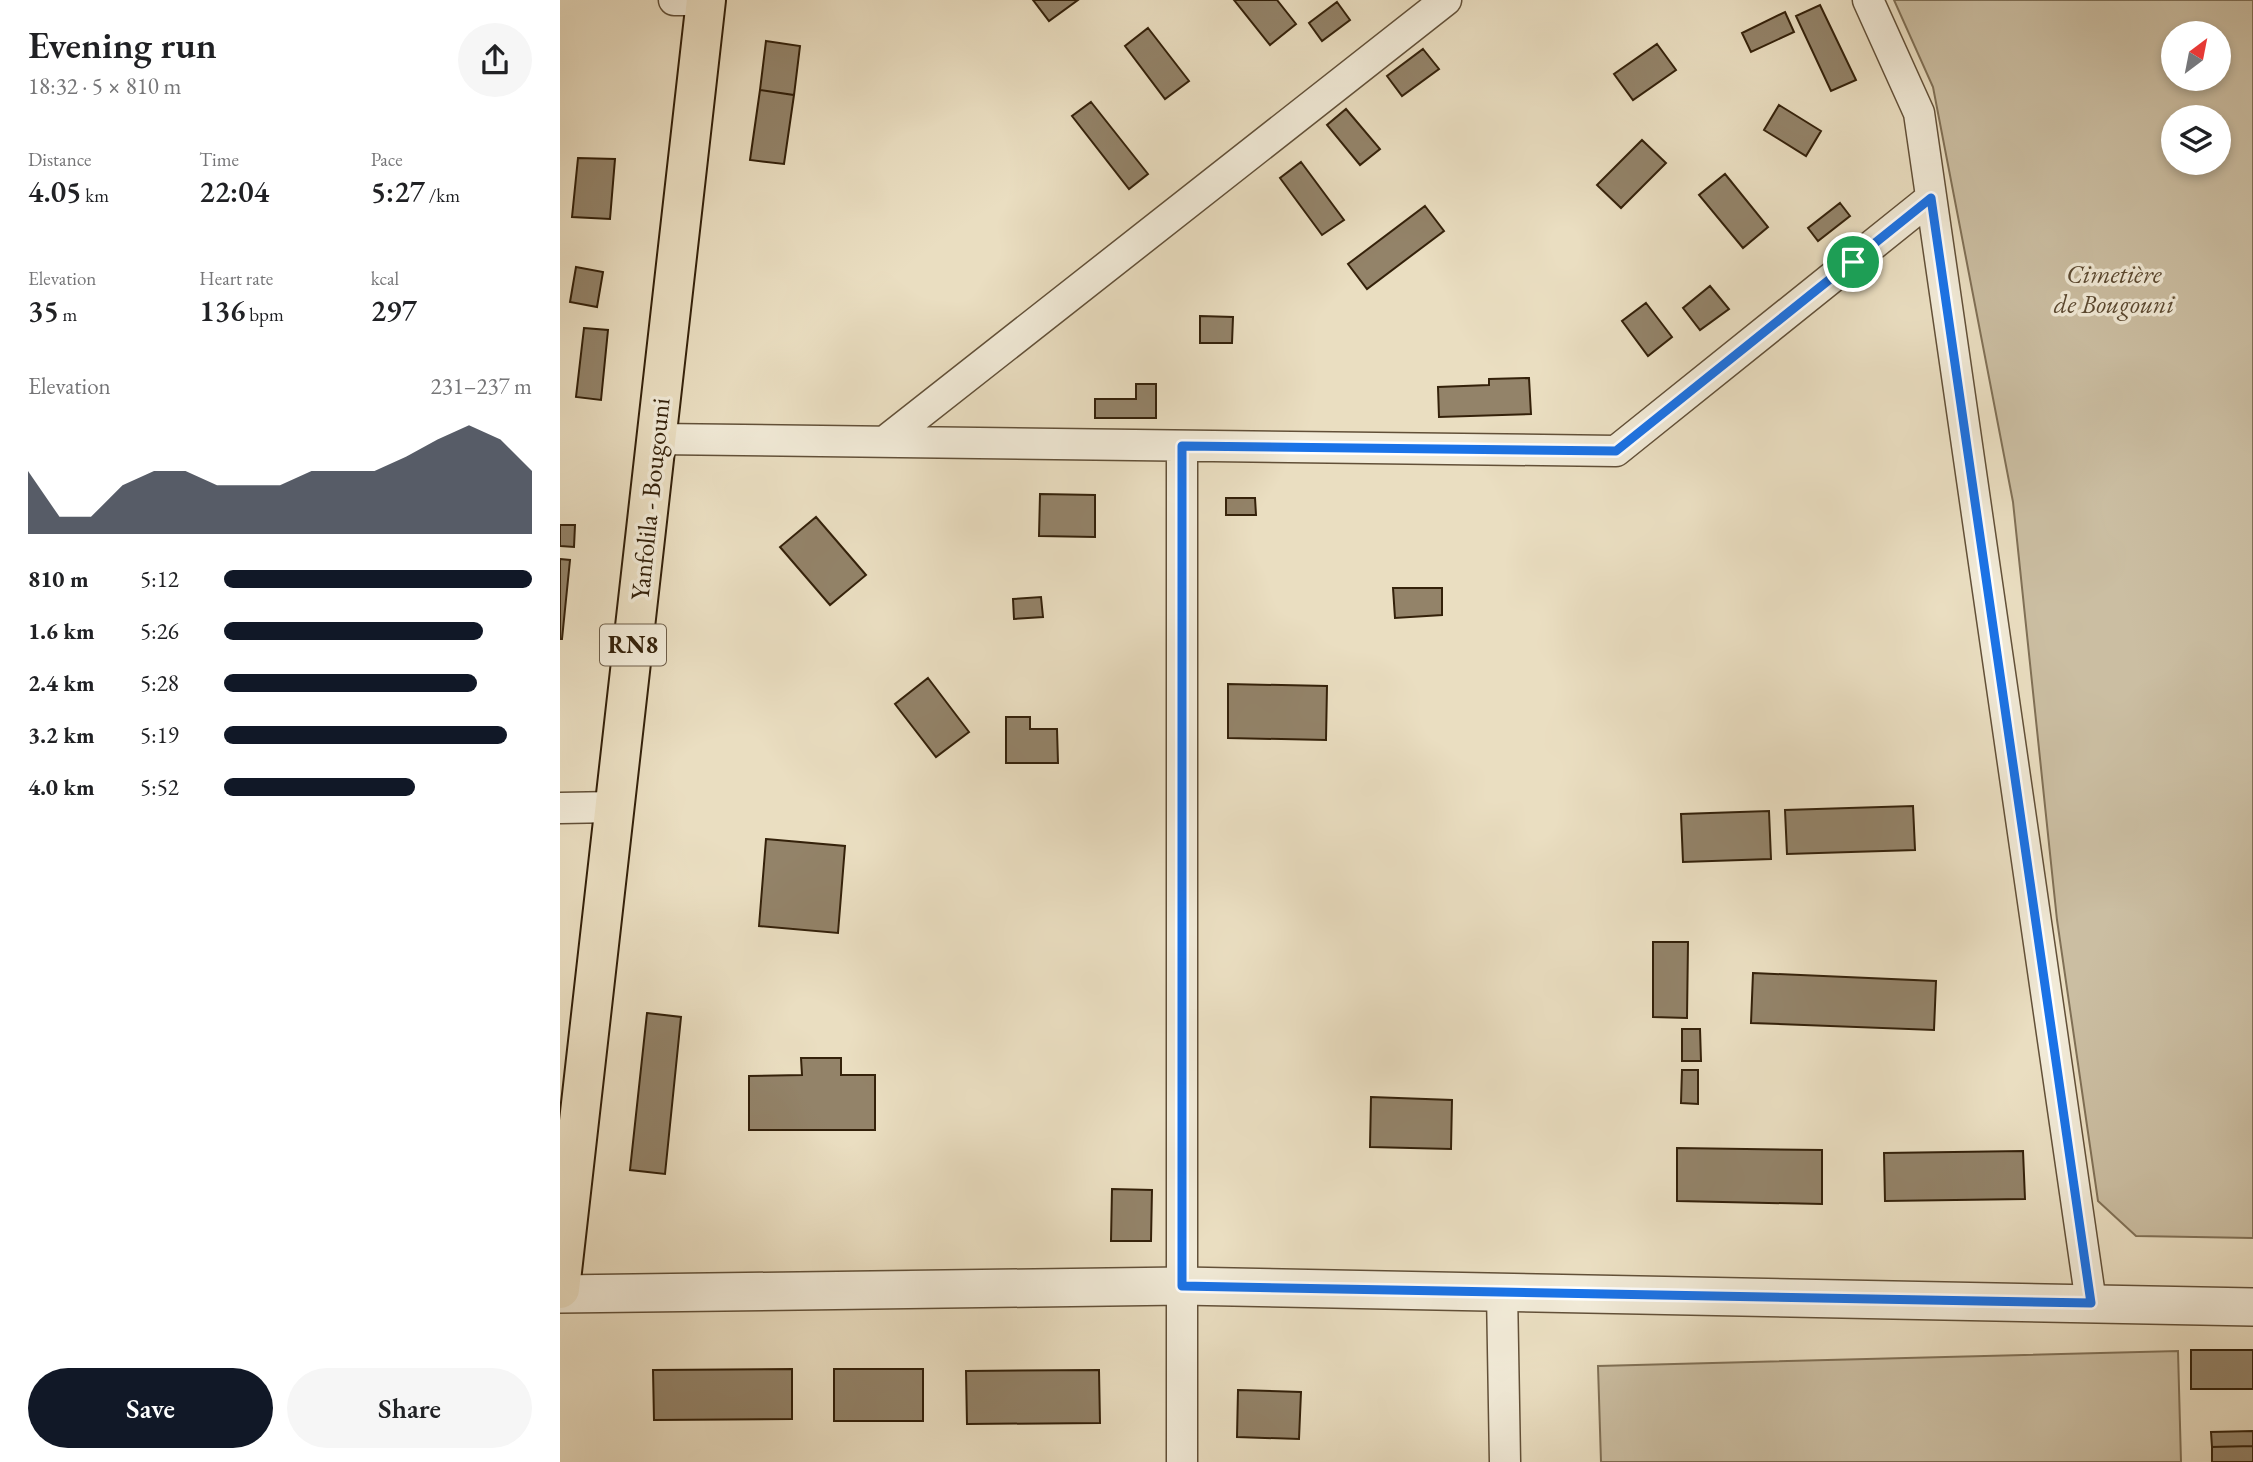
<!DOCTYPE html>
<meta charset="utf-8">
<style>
:root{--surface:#fff;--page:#f6f6f6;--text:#202124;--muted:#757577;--accent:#111827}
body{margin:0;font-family:"EB Garamond",serif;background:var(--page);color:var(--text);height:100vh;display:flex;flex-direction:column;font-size:26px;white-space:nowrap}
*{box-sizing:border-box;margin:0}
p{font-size:23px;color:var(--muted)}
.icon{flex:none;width:38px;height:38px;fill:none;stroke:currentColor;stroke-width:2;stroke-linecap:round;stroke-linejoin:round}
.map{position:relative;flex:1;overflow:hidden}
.drawer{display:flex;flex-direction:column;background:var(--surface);width:560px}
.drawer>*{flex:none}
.needle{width:46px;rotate:32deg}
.fabs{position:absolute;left:1601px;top:21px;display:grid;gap:14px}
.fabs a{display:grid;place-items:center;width:70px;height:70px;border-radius:50%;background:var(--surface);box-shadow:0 4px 10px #0003;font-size:35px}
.pin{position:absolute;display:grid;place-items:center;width:60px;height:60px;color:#fff;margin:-30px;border:4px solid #fff;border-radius:50%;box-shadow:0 2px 7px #0007}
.round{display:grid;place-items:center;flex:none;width:74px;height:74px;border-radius:37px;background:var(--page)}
.overview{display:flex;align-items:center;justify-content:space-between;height:119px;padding:0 28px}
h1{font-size:38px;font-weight:600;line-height:52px}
.stats{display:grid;grid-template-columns:repeat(3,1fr);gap:10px;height:119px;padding:7px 28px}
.stats div{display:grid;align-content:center}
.stats b{font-size:30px;font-weight:600}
.stats small{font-size:19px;font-weight:400}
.stats p{font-size:19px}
.chart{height:196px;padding:14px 28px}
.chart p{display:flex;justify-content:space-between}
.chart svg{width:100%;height:126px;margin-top:7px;fill:var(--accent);opacity:.7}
.action{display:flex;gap:14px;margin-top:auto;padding:14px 28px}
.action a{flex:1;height:80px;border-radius:42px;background:var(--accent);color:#fff;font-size:28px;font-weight:600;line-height:80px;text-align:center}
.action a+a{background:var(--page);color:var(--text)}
ul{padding:0 28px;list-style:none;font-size:23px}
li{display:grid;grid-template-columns:112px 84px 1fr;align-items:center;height:52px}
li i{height:18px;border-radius:9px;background:var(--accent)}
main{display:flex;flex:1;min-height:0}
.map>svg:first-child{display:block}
.green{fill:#cbbea2;stroke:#807056;stroke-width:2;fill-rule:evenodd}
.building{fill:#938369;stroke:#34210a;stroke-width:2}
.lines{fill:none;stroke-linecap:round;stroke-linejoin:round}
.minor-casing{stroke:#625038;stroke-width:33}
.tertiary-casing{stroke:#625038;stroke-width:40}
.primary-casing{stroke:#34210a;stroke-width:42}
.minor{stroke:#f1ead7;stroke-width:30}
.tertiary{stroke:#f1ead7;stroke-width:37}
.primary{stroke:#eadec1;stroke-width:38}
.route-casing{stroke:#fff;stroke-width:14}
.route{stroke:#1a73e8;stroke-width:9}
.labels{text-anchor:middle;stroke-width:7;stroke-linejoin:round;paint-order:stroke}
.shield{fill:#f1ead7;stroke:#6d5d48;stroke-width:2}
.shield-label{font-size:24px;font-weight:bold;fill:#34210a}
.park-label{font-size:26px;font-style:italic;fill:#5a4830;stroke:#f1ead7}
.street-label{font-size:26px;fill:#34210a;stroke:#f1ead7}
</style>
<main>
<section class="drawer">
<div class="overview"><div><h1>Evening run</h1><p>18:32 · 5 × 810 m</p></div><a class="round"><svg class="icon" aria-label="share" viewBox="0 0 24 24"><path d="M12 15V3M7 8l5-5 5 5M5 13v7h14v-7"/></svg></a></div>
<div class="stats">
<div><p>Distance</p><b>4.05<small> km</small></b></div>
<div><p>Time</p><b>22:04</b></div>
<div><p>Pace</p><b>5:27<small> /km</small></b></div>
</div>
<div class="stats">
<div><p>Elevation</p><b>35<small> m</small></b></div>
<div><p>Heart rate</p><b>136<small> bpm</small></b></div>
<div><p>kcal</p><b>297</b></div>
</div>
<div class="chart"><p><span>Elevation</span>231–237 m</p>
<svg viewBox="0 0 160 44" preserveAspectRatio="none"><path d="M0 44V22L10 38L20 38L30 27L40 22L50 22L60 27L70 27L80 27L90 22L100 22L110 22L120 17L130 11L140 6L150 11L160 22V44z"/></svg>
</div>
<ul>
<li><b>810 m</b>5:12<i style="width:100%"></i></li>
<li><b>1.6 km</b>5:26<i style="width:84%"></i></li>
<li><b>2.4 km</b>5:28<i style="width:82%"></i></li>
<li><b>3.2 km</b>5:19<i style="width:92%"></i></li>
<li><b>4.0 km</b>5:52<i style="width:62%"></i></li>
</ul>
<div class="action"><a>Save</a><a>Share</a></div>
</section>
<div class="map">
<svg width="1693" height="1462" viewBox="0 0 1693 1462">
<rect width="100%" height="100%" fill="#eadec1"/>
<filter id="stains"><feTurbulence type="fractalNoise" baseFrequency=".00286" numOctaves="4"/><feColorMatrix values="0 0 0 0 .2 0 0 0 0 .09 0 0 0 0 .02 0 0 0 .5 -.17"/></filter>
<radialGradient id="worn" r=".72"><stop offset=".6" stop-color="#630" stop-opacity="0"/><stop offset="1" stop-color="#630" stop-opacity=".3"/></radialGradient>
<path class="green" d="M 1334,0 L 1693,0 L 1693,1238 L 1576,1236 L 1538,1201 L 1497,920 L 1453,502 L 1373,87 ZM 1614,33 L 1659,33 L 1659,79 L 1614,79 ZM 1614,117 L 1659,117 L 1659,163 L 1614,163 Z
M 1618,1351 L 1621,1462 L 1041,1462 L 1038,1366 Z"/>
<path class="building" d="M 473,0 L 518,0 L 489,21 Z
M 674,0 L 717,0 L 736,24 L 710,45 Z
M 777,2 L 790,20 L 762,41 L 749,23 Z
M 1260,5 L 1296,80 L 1271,91 L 1236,16 Z
M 1225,12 L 1234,32 L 1191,52 L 1182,33 Z
M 588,28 L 629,81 L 605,99 L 565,46 Z
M 206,41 L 240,46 L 234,95 L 200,90 Z
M 1097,44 L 1116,70 L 1073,100 L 1054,74 Z
M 863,49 L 879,69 L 842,96 L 827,76 Z
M 200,90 L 234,95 L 224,164 L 190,160 Z
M 531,102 L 588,174 L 569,189 L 512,116 Z
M 1219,105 L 1261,131 L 1246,156 L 1204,130 Z
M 786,109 L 820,149 L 800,165 L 767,125 Z
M 1082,140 L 1106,163 L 1061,208 L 1037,185 Z
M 18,158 L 55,159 L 50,219 L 12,217 Z
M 741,162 L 784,220 L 762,235 L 720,178 Z
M 1165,174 L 1208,227 L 1183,248 L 1139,195 Z
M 1280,203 L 1290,216 L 1258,241 L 1248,228 Z
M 865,206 L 884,231 L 807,289 L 788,264 Z
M 16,267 L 43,272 L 37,307 L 10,302 Z
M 1150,286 L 1169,309 L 1140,330 L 1123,308 Z
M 1086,303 L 1112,337 L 1088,356 L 1062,321 Z
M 640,316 L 673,317 L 672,343 L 640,343 Z
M 24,328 L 48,330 L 41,400 L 16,397 Z
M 969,378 L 971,414 L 879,417 L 878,387 L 929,385 L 929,379 Z
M 576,384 L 596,384 L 596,418 L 535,418 L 535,399 L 576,399 Z
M 480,494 L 535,495 L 535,537 L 479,536 Z
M 666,498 L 695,498 L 696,515 L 666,515 Z
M 256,517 L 306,575 L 270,605 L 220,547 Z
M 0,525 L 15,525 L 14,547 L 0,546 Z
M 0,559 L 10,560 L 2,639 L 0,639 Z
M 833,588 L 882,588 L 882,615 L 835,618 Z
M 481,597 L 483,617 L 454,619 L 453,599 Z
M 368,678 L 409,732 L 376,757 L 335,704 Z
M 668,684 L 767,686 L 766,740 L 668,738 Z
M 446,717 L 470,717 L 470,729 L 497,729 L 498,763 L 446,763 Z
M 1353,806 L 1355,850 L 1227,854 L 1225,810 Z
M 1209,811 L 1211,859 L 1123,862 L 1121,814 Z
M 206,839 L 285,846 L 278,933 L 199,926 Z
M 1093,942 L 1128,942 L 1127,1018 L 1093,1017 Z
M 1193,973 L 1376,981 L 1374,1030 L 1191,1023 Z
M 87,1013 L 121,1017 L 105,1174 L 70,1170 Z
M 1122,1029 L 1140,1029 L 1141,1061 L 1122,1061 Z
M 241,1058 L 281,1058 L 281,1075 L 315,1075 L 315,1130 L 189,1130 L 189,1076 L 242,1075 Z
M 1122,1070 L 1138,1070 L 1138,1104 L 1121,1103 Z
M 811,1097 L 892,1100 L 891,1149 L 810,1147 Z
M 1117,1148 L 1262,1150 L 1262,1204 L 1117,1201 Z
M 1463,1151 L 1465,1199 L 1325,1201 L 1324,1153 Z
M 552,1189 L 592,1190 L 591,1241 L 551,1241 Z
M 1631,1350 L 1693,1350 L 1693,1389 L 1631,1389 Z
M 232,1369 L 232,1419 L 94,1420 L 93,1370 Z
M 274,1369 L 363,1369 L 363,1421 L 274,1421 Z
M 539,1370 L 540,1423 L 407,1424 L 406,1371 Z
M 678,1390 L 741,1392 L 739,1439 L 677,1437 Z
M 1693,1431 L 1693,1446 L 1652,1447 L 1651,1432 Z
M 1693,1446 L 1693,1462 L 1652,1462 L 1652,1447 Z"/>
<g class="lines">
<defs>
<path id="minor" d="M 114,0 L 147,0
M 1308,0 L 1359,113 L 1531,1303
M 97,439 L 1056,451 L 1371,198
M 324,442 L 886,0
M 622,446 L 622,1462
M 0,808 L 55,807
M 942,1291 L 945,1462"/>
<path id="tertiary" d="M 0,1294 L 622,1286 L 1693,1307"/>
<path id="primary" d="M 0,1289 L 146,0"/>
</defs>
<use href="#minor" class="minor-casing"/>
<use href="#tertiary" class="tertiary-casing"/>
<use href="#primary" class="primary-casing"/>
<use href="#minor" class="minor"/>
<use href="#tertiary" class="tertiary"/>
<use href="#primary" class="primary"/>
</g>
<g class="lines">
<defs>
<path id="route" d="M 1371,198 L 1531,1303 L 622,1286 L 622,446 L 1056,451 Z"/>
</defs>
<use href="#route" class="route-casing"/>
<use href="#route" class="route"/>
</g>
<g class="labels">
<rect class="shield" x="40" y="624.5" width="66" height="41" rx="5"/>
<g class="shield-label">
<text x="73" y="653">RN8</text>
</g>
<g class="park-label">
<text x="1554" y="283">Cimetière<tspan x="1554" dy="30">de Bougouni</tspan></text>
</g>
<g class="street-label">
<text transform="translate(90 499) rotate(-84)" y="9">Yanfolila - Bougouni</text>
</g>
</g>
<rect width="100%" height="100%" filter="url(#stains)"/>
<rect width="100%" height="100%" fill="url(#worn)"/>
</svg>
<div class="fabs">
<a><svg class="needle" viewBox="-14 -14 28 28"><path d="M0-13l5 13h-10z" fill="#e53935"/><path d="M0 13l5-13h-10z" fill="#757577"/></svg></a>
<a><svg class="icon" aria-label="layers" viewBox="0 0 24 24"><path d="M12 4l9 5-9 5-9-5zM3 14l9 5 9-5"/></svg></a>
</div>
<div class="pin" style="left:1293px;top:262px;background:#1e9e55"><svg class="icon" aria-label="arrive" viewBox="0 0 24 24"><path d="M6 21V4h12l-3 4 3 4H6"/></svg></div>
</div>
</main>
